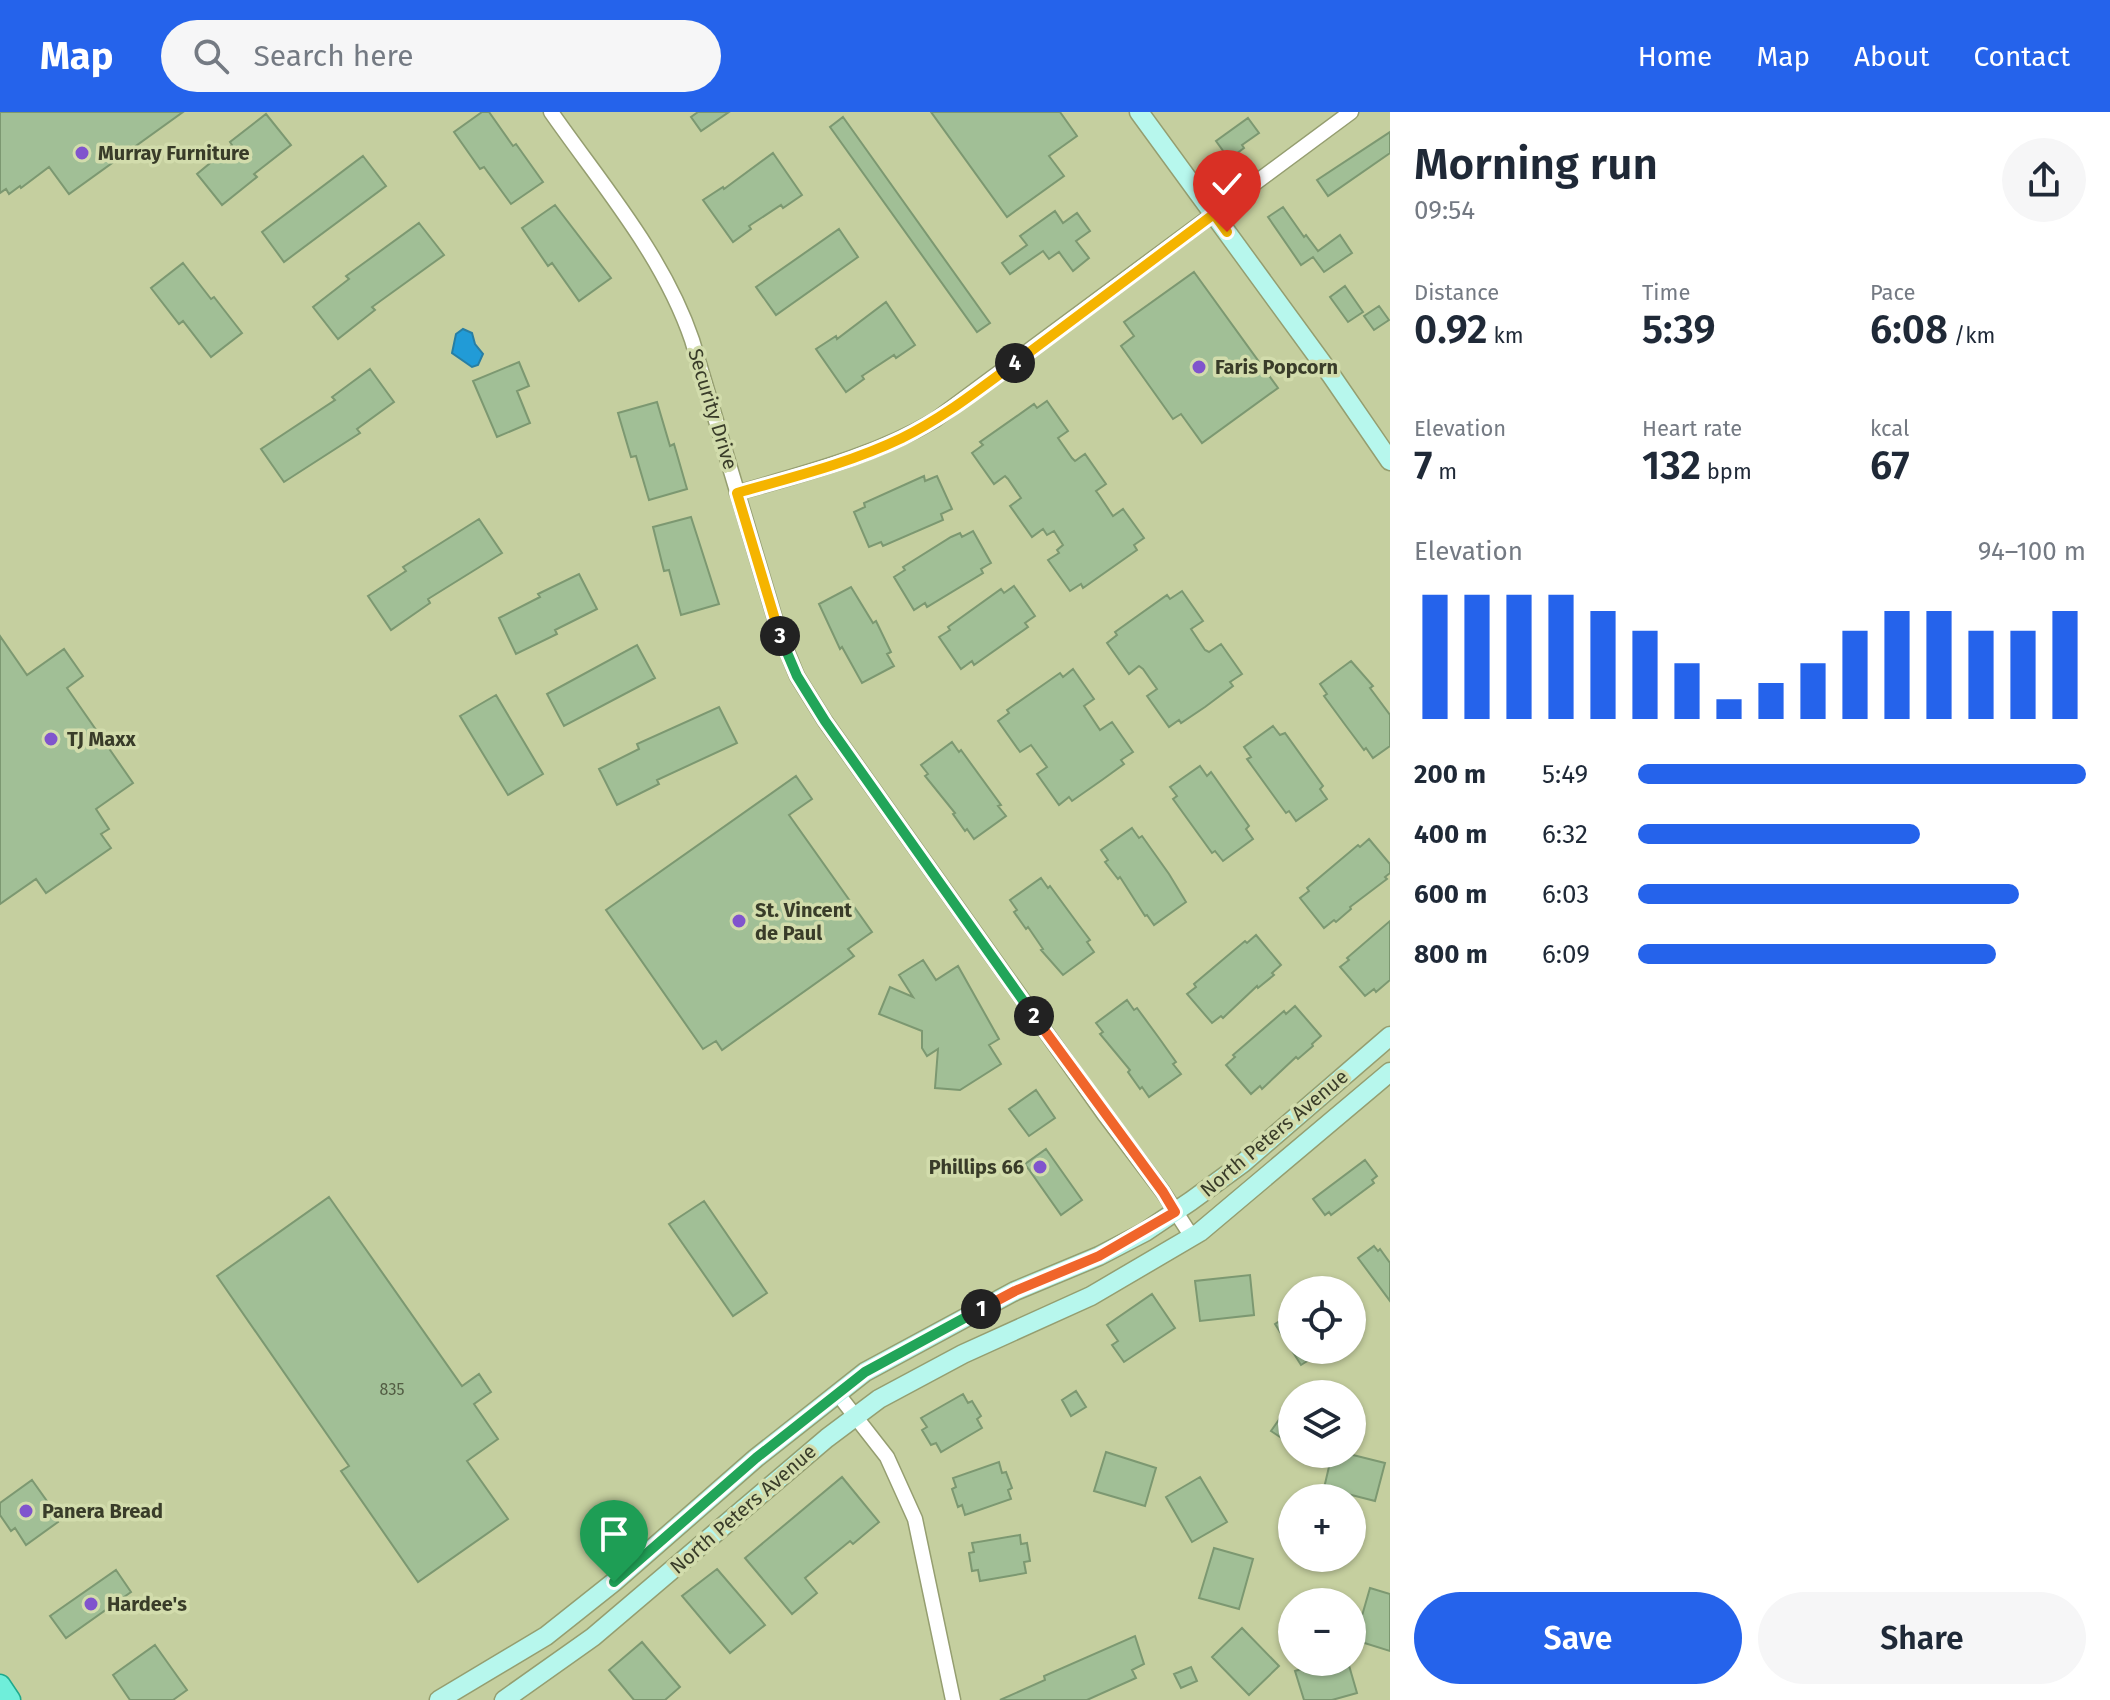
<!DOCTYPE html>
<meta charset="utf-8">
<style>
:root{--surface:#fff;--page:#f6f6f7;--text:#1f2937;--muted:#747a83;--accent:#2563eb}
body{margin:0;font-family:"Fira Sans",sans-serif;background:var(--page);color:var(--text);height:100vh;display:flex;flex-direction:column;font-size:30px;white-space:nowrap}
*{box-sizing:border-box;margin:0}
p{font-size:26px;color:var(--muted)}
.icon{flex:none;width:44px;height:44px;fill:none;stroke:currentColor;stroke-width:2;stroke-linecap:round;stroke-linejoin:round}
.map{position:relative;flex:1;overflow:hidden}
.side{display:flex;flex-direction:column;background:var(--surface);width:720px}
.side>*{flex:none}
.buttons{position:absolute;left:1278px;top:1164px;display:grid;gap:16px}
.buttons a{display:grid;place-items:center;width:88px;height:88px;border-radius:50%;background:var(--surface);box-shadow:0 2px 6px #0004;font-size:40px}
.pin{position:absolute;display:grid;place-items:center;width:68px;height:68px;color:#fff;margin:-82px -34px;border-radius:50% 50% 50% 0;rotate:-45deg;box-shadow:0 0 8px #0007}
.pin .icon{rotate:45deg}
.km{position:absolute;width:40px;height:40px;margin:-20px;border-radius:50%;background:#222;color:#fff;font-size:22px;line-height:40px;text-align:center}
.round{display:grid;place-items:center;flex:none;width:84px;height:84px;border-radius:42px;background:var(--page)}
.overview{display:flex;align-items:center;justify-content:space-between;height:136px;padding:0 24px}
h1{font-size:44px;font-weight:600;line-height:60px}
.metrics{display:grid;grid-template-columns:repeat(3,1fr);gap:12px;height:136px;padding:8px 24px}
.metrics div{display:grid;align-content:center}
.metrics b{font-size:40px;font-weight:600}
.metrics small{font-size:22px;font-weight:400}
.metrics p{font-size:22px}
.chart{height:224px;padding:16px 24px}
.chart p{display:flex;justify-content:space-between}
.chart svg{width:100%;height:144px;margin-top:8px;stroke:var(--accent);stroke-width:6}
.button{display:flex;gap:16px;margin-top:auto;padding:16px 24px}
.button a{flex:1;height:92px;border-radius:48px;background:var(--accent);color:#fff;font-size:32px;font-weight:600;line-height:92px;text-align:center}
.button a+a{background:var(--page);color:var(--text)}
ul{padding:0 24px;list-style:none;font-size:26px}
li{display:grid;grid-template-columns:128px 96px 1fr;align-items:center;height:60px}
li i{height:20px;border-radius:10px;background:var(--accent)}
header{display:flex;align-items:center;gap:48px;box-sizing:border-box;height:112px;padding:0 40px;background:var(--accent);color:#fff}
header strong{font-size:38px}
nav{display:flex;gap:44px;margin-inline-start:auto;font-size:28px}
.search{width:560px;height:72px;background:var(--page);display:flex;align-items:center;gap:20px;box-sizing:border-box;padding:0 28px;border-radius:44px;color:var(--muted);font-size:30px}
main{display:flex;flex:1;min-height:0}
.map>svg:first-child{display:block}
.water{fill:#219bd7;stroke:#287ea3;stroke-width:2}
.building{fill:#a1bf96;stroke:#7c9871;stroke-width:2}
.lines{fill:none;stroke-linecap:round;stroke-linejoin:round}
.street-casing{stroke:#959e70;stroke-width:17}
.secondary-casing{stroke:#959e70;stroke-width:21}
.primary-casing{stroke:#1ea98c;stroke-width:23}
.street{stroke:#fff;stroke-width:14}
.secondary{stroke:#b7f7ed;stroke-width:18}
.primary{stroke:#6feeda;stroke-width:20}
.split-1-casing{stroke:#fff;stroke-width:16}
.split-2-casing{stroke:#fff;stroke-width:16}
.split-3-casing{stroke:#fff;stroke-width:16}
.split-4-casing{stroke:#fff;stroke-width:16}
.split-5-casing{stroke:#fff;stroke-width:16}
.split-1{stroke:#22a559;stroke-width:10}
.split-2{stroke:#f0652b;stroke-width:10}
.split-3{stroke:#22a559;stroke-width:10}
.split-4{stroke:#f5b400;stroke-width:10}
.split-5{stroke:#f5b400;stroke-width:10}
.poi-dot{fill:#8054cd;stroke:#d2dcac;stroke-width:3}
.labels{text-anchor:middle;stroke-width:7;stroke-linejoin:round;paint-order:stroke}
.number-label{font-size:16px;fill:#535d44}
.poi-label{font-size:20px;font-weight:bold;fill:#393c29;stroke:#d2dcac;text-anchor:start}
.street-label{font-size:20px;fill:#393c29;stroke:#d2dcac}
</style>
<header>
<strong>Map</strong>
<div class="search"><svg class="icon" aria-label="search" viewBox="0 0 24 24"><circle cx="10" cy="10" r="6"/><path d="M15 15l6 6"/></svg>Search here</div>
<nav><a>Home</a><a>Map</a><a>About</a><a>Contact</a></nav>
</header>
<main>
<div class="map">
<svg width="1390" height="1588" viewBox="0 0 1390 1588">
<rect width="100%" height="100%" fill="#c5cf9f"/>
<path class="water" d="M 463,217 L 472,221 L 475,232 L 483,242 L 478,253 L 472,255 L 452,241 L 456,222 Z"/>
<path class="building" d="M 0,0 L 183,0 L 69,82 L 49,55 L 21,76 L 20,74 L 9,82 L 6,77 L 0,81 Z
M 482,0 L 489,0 L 513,34 L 516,32 L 543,70 L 511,92 L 484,55 L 480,57 L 454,20 Z
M 698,0 L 729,0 L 701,19 L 691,5 Z
M 931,0 L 1060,0 L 1077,24 L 1049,44 L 1064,64 L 1007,105 Z
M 266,2 L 291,33 L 254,62 L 257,65 L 222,93 L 197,62 L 232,33 L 230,30 Z
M 843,5 L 990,211 L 977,220 L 830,15 Z
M 1248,6 L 1259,21 L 1242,33 L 1244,36 L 1229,47 L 1216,29 Z
M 1390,20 L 1390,41 L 1328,84 L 1317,68 Z
M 773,41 L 802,83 L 783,96 L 781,93 L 749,114 L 751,117 L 733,130 L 703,88 L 723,75 L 724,77 Z
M 363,44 L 386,74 L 284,150 L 262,120 Z
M 555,93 L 611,166 L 579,189 L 552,151 L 548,154 L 522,116 Z
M 1283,95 L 1304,125 L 1306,123 L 1318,139 L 1340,123 L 1352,141 L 1324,160 L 1313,145 L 1301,153 L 1268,105 Z
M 1055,99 L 1063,111 L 1077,101 L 1090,119 L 1076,129 L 1089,146 L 1073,159 L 1059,140 L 1049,147 L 1043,139 L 1010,162 L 1002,151 L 1027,133 L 1020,124 Z
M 419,111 L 444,143 L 372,195 L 375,198 L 338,227 L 313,195 L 349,167 L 346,164 Z
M 839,117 L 858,145 L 776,203 L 756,175 Z
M 183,151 L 211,187 L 214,185 L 242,221 L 211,245 L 183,209 L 179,212 L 151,176 Z
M 1194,160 L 1278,276 L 1202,331 L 1181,302 L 1173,307 L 1121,234 L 1134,224 L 1124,210 Z
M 1345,174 L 1363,200 L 1348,210 L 1330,185 Z
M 886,190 L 915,233 L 896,246 L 894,243 L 862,264 L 864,267 L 846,280 L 816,237 L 836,224 L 837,227 Z
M 1379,194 L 1389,208 L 1374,218 L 1364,204 Z
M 519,250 L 529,274 L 517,279 L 530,311 L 497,325 L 473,269 Z
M 370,257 L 394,290 L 357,317 L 360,321 L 284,370 L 261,337 L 335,288 L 332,285 Z
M 1047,289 L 1068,319 L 1058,326 L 1072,346 L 1075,349 L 1085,342 L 1106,372 L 1096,379 L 1099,383 L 1113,404 L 1123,397 L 1144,426 L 1134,433 L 1137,438 L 1083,476 L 1081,472 L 1070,479 L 1048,448 L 1059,441 L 1057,438 L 1063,433 L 1054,419 L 1047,423 L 1043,417 L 1032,425 L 1010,394 L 1021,386 L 1008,367 L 1005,364 L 994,372 L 972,341 L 983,333 L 980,330 L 1034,292 L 1037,296 Z
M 657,290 L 670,334 L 674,332 L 687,377 L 649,388 L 636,344 L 631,345 L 618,301 Z
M 924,364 L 925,369 L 937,364 L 952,397 L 941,402 L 943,408 L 883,434 L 881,430 L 869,435 L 854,400 L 865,395 L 864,391 Z
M 691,405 L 719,492 L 681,503 L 669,458 L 664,459 L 653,415 Z
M 479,407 L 502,441 L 428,487 L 430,491 L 391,518 L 368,484 L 406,459 L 403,455 Z
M 973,419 L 991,451 L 981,457 L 983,461 L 927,495 L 925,491 L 914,498 L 894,465 L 905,458 L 903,455 L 951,425 L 960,421 L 962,425 Z
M 579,462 L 597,497 L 555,518 L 557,522 L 516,542 L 499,506 L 540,485 L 538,482 Z
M 1014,474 L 1035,504 L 1025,511 L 1028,515 L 974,553 L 972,549 L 961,557 L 939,525 L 950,518 L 948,515 L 1001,477 L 1004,481 Z
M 851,475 L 873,511 L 876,509 L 891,540 L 887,542 L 894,554 L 862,571 L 842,535 L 840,537 L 819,492 Z
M 1182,479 L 1203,509 L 1191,517 L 1205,538 L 1209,540 L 1221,532 L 1242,562 L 1230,570 L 1233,574 L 1205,595 L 1181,611 L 1179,608 L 1169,615 L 1147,584 L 1157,577 L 1143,557 L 1139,554 L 1129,562 L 1107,531 L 1117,523 L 1115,520 L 1167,483 L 1170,487 Z
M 0,524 L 27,563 L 64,537 L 83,564 L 67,576 L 133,671 L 96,697 L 109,717 L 101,722 L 111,736 L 46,781 L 36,767 L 0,792 Z
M 637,533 L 655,566 L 564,614 L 547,582 Z
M 1351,549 L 1373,574 L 1370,576 L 1390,603 L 1390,634 L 1373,646 L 1366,636 L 1364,638 L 1346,614 L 1324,584 L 1327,582 L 1320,572 Z
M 1073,557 L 1094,587 L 1084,594 L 1100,618 L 1112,610 L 1133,640 L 1121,648 L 1124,652 L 1102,668 L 1072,689 L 1069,685 L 1059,693 L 1037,662 L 1047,655 L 1031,633 L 1020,640 L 998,609 L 1009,601 L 1007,598 L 1060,561 L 1063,565 Z
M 496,583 L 543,662 L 508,683 L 460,604 Z
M 719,595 L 737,631 L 657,668 L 659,672 L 617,693 L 599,657 L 639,637 L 637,632 Z
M 1273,614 L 1280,623 L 1285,621 L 1323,674 L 1320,677 L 1327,687 L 1296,709 L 1289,699 L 1286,701 L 1247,647 L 1251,645 L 1244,635 Z
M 952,630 L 959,640 L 961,638 L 1001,693 L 998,694 L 1006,704 L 974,727 L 967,717 L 965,719 L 953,702 L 955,701 L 925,664 L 928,662 L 921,653 Z
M 1200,654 L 1207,664 L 1211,660 L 1249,714 L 1246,717 L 1253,727 L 1223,749 L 1215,739 L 1212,741 L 1173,687 L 1177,684 L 1170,675 Z
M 796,664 L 812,687 L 789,703 L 872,820 L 848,837 L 854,844 L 722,938 L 716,929 L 703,937 L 606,798 Z
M 1132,716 L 1139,726 L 1142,724 L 1169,762 L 1186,790 L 1154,813 L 1147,803 L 1145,804 L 1120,765 L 1118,767 L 1105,750 L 1108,748 L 1101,738 Z
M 1369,727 L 1390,752 L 1390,761 L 1385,765 L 1387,767 L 1350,795 L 1351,797 L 1336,810 L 1334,808 L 1324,816 L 1300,786 L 1309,779 L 1307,776 L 1358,733 L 1360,735 Z
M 1041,766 L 1048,776 L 1050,774 L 1078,812 L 1090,828 L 1087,830 L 1094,840 L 1063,863 L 1041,838 L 1043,837 L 1028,815 L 1026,817 L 1014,800 L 1017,798 L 1010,788 Z
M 1390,809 L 1390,868 L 1376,880 L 1374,877 L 1365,884 L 1340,855 L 1349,848 L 1347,846 Z
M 1256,823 L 1281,853 L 1272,861 L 1274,863 L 1258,876 L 1257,874 L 1223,906 L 1221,904 L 1212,911 L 1187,882 L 1196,875 L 1194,872 L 1245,829 L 1247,831 Z
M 923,848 L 936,868 L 958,854 L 999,927 L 989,933 L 1001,952 L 960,978 L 935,976 L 938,937 L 927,944 L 922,936 L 922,919 L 879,902 L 890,875 L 913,885 L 899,863 Z
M 1127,888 L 1134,898 L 1137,896 L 1159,926 L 1176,950 L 1173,952 L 1181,962 L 1149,985 L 1142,975 L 1140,977 L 1128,960 L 1130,958 L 1100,922 L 1103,920 L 1096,911 Z
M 1295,894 L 1321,924 L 1312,932 L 1313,934 L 1298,947 L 1296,945 L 1262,977 L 1260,974 L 1251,982 L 1226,953 L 1235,945 L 1233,943 L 1284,899 L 1286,902 Z
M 1036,978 L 1055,1006 L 1029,1024 L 1009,997 Z
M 1046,1037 L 1082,1088 L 1061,1103 L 1025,1052 Z
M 1365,1048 L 1377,1064 L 1372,1068 L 1374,1071 L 1331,1103 L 1329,1100 L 1325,1103 L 1313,1087 Z
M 329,1085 L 462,1274 L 479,1262 L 491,1280 L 474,1292 L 498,1327 L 467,1349 L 508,1407 L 418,1470 L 341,1359 L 349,1354 L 217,1164 Z
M 704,1089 L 767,1181 L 733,1204 L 669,1112 Z
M 1374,1134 L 1378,1139 L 1380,1137 L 1390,1151 L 1390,1189 L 1358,1146 Z
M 1250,1163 L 1254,1203 L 1200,1209 L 1195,1169 Z
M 1152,1182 L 1175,1216 L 1124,1250 L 1112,1233 L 1118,1229 L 1107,1213 Z
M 1292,1201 L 1292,1238 L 1325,1238 L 1301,1253 L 1275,1212 Z
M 1076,1279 L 1086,1295 L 1071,1304 L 1062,1288 Z
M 963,1282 L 968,1291 L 972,1289 L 981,1304 L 977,1307 L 982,1316 L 941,1340 L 936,1331 L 931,1333 L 922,1318 L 927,1315 L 921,1306 Z
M 1292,1289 L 1292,1333 L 1271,1319 Z
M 1106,1340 L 1156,1356 L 1145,1394 L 1094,1379 Z
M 1332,1342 L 1349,1342 L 1385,1351 L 1375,1389 L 1324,1376 Z
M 999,1350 L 1002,1361 L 1006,1360 L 1012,1376 L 1008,1378 L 1011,1387 L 965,1403 L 962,1393 L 958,1395 L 952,1377 L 956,1375 L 953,1366 Z
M 842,1365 L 879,1410 L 853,1432 L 850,1429 L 805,1466 L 817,1481 L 792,1502 L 745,1446 Z
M 1200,1365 L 1227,1410 L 1192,1430 L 1166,1385 Z
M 32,1368 L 49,1392 L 47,1394 L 58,1410 L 26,1433 L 15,1416 L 11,1419 L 0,1403 L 0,1391 Z
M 1020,1423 L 1021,1432 L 1027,1431 L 1030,1449 L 1024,1450 L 1026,1461 L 980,1469 L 978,1458 L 972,1459 L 969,1441 L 974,1440 L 972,1431 Z
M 1214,1436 L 1253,1447 L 1239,1497 L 1199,1486 Z
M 717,1457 L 765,1513 L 730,1541 L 682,1484 Z
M 116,1458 L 131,1480 L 66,1526 L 50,1504 Z
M 1370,1476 L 1390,1482 L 1390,1539 L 1355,1528 Z
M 1242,1516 L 1279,1554 L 1249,1583 L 1212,1545 Z
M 1135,1524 L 1144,1552 L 1132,1558 L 1136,1566 L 1087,1588 L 1000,1588 L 1045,1568 L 1044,1564 Z
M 642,1530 L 680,1575 L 665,1588 L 634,1588 L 609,1558 Z
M 155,1533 L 187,1578 L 173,1588 L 130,1588 L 113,1563 Z
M 1325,1550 L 1348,1550 L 1357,1581 L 1332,1588 L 1304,1588 L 1295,1559 Z
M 1191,1555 L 1197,1569 L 1181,1576 L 1174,1562 Z"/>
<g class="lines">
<defs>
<path id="street" d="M 551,0 C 602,73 663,143 692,228 L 778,517 L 797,564 L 825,609 L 1104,1002 L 1163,1080 L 1192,1125
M 737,381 C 805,361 874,344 935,308 L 1351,0
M 837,1281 L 887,1345 L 915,1407 L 953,1588"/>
<path id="secondary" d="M 1139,0 L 1331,263 L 1390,349
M 439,1588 L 546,1524 L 614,1470 L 756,1346 L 865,1260 L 1015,1179 L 1099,1144 L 1145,1120 L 1191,1089 L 1243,1051 L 1390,924
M 504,1588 L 593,1525 L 827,1326 L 879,1287 L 963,1242 L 1091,1184 L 1200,1120 L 1390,960"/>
<path id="primary" d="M 0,1573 L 10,1588"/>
</defs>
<use href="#street" class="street-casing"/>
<use href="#secondary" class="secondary-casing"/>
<use href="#primary" class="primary-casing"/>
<use href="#street" class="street"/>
<use href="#secondary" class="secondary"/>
<use href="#primary" class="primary"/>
</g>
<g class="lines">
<defs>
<path id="split-1" d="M 614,1470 L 756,1346 L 865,1260 L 981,1197"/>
<path id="split-2" d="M 981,1197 L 1015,1179 L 1099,1144 L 1175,1100 L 1163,1080 L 1034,904"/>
<path id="split-3" d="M 780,524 L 797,564 L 825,609 L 1034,904"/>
<path id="split-4" d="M 780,524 L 737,381 C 793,365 850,351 902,326 C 943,306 978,278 1015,251"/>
<path id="split-5" d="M 1015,251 L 1214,102 L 1227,120"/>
</defs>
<use href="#split-1" class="split-1-casing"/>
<use href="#split-2" class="split-2-casing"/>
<use href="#split-3" class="split-3-casing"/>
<use href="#split-4" class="split-4-casing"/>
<use href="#split-5" class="split-5-casing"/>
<use href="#split-1" class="split-1"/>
<use href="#split-2" class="split-2"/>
<use href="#split-3" class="split-3"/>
<use href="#split-4" class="split-4"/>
<use href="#split-5" class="split-5"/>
</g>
<g class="poi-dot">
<circle cx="82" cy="41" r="8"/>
<circle cx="1199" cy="255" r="8"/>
<circle cx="51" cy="627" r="8"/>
<circle cx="739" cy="809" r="8"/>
<circle cx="1040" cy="1055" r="8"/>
<circle cx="26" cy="1399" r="8"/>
<circle cx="91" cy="1492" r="8"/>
</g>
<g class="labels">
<g class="number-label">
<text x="392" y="1283">835</text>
</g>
<g class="poi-label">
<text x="98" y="48">Murray Furniture</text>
<text x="1215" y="262">Faris Popcorn</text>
<text x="67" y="634">TJ Maxx</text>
<text x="755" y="805">St. Vincent<tspan x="755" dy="23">de Paul</tspan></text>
<text x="1024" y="1062" text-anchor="end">Phillips 66</text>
<text x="42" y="1406">Panera Bread</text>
<text x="107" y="1499">Hardee's</text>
</g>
<g class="street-label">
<text transform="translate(713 297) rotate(73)" y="7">Security Drive</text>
<text transform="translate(1274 1021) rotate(-40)" y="7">North Peters Avenue</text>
<text transform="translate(743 1397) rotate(-41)" y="7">North Peters Avenue</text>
</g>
</g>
</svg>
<div class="buttons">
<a><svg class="icon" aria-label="locate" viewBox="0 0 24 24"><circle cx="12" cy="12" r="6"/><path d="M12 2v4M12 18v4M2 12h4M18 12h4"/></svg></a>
<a><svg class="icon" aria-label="layers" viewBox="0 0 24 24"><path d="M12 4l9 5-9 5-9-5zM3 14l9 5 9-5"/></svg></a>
<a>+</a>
<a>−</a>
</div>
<div class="pin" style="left:614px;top:1470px;background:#1e9e55"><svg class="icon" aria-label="arrive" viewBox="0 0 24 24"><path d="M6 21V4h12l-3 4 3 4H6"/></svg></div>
<div class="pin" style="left:1227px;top:120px;background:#d93025"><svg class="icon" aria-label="check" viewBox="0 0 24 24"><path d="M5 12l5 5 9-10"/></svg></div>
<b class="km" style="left:981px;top:1197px">1</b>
<b class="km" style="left:1034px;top:904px">2</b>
<b class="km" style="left:780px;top:524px">3</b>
<b class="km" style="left:1015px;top:251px">4</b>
</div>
<section class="side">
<div class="overview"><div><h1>Morning run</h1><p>09:54</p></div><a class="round"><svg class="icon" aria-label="share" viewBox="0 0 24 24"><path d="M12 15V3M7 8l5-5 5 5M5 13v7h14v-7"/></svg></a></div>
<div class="metrics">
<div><p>Distance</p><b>0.92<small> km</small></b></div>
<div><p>Time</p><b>5:39</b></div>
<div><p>Pace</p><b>6:08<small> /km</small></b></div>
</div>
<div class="metrics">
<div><p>Elevation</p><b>7<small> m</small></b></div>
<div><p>Heart rate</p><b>132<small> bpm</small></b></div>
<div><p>kcal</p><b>67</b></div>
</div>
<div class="chart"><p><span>Elevation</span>94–100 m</p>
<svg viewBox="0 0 160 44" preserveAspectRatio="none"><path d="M5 44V6M15 44V6M25 44V6M35 44V6M45 44V11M55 44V17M65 44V27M75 44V38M85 44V33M95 44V27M105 44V17M115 44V11M125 44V11M135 44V17M145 44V17M155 44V11"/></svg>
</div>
<ul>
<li><b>200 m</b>5:49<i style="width:100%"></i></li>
<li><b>400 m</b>6:32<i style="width:63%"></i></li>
<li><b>600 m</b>6:03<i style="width:85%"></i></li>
<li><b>800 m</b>6:09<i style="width:80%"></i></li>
</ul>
<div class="button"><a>Save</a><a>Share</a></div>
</section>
</main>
